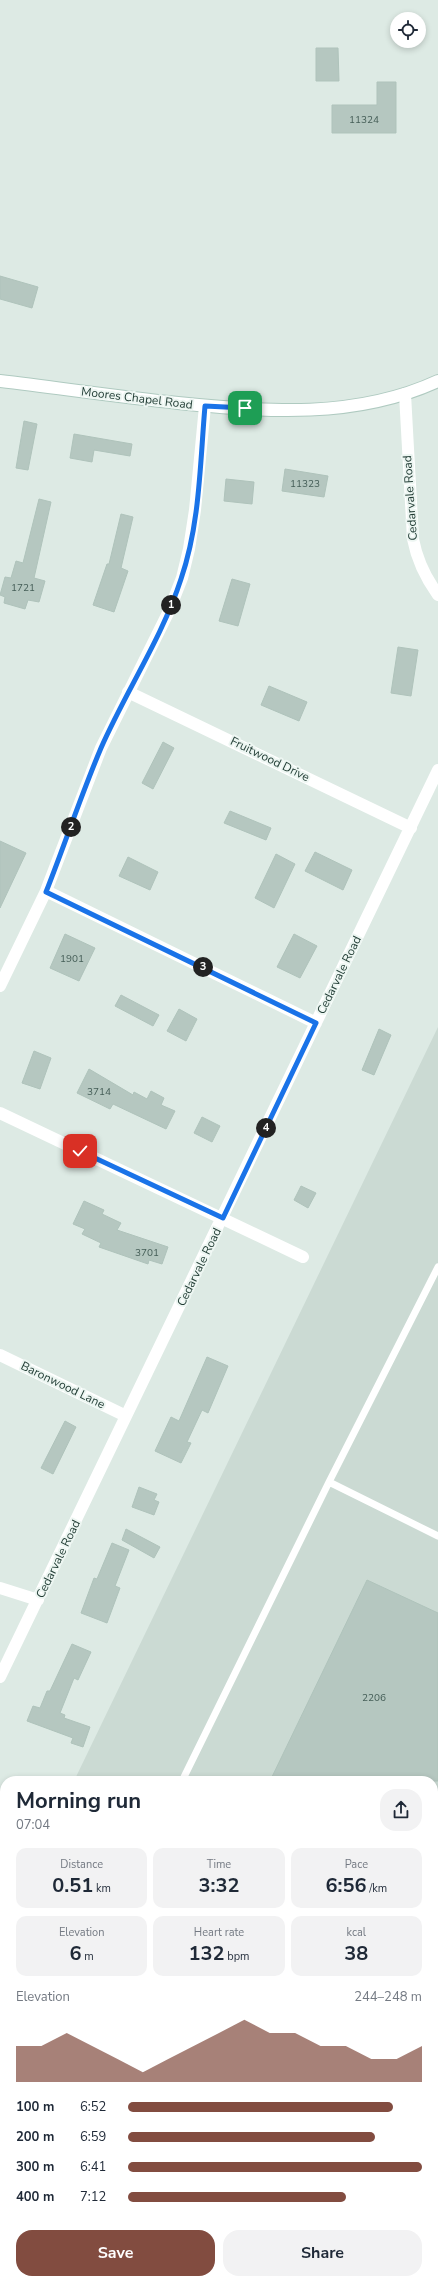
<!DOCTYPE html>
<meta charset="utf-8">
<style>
:root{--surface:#fff;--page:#f2f2f3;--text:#1f2937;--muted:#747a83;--accent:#824c40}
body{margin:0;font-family:"Nunito Sans",sans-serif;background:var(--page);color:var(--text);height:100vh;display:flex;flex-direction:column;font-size:15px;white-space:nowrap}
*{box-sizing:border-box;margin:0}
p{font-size:13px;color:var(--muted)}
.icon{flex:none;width:22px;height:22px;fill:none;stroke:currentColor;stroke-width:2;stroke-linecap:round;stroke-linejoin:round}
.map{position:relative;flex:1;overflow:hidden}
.sheet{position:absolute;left:0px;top:1776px;width:438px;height:508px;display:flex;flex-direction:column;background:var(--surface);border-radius:16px 16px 0 0;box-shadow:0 2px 6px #0003}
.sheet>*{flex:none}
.tools{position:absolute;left:390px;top:12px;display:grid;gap:8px}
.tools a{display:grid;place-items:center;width:36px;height:36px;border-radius:50%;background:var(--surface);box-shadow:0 2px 6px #0003;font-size:20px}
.pin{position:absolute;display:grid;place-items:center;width:34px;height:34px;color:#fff;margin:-17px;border-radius:8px;box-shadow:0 2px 6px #0006}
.km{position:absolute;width:20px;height:20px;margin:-10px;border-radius:50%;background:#222;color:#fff;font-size:11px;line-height:20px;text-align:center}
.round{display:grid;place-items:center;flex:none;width:42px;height:42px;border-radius:16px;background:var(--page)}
.headline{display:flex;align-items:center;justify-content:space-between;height:68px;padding:0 16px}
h1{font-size:22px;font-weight:700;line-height:30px}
.stats{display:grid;grid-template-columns:repeat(3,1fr);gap:6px;height:68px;padding:4px 16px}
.stats div{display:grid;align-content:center;border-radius:10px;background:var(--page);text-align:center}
.stats b{font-size:20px;font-weight:700}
.stats small{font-size:11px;font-weight:400}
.stats p{font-size:11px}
.chart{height:112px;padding:8px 16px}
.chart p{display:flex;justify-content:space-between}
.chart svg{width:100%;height:72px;margin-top:4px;fill:var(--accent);opacity:.7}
.action{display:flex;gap:8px;margin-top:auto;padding:8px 16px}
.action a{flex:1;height:46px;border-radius:16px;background:var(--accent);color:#fff;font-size:16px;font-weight:700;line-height:46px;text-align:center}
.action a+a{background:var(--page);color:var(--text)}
ul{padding:0 16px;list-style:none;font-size:13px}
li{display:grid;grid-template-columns:64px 48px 1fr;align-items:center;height:30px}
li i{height:10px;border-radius:5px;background:var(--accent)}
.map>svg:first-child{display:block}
.built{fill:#cbdad3}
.building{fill:#b5c7c0;stroke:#afc3bb}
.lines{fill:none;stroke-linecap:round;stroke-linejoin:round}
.secondary-casing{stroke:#afcac0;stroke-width:14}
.service{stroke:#fff;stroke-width:7}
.minor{stroke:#fff;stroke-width:12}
.secondary{stroke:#fff;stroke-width:12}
.route-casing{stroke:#fff;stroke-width:8}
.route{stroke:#1a73e8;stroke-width:5}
.labels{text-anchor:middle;stroke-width:4;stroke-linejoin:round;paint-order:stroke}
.number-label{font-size:10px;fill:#445d56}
.street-label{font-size:12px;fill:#1e3a32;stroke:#edf6f2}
</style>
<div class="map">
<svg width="438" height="2284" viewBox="0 0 438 2284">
<rect width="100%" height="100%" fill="#ddeae4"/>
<path class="built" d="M 438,1027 L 438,2284 L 0,2284 L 0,1935 L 5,1925 L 5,2279 L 433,2279 L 433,1781 L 74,1781 Z"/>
<path class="building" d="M 316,48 L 338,48 L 339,81 L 316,81 Z
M 377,82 L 396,82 L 396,133 L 332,133 L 332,105 L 377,105 Z
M 0,276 L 38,287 L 32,308 L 0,299 Z
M 24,421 L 37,424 L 28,470 L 16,468 Z
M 74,434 L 132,444 L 130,456 L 94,450 L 92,462 L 70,458 Z
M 285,469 L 328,476 L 324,497 L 282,491 Z
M 226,479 L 254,482 L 252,504 L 224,501 Z
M 39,499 L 51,502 L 34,578 L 45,581 L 39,602 L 28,600 L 25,609 L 4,603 L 5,597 L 0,595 L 5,577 L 11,578 L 16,561 L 23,563 Z
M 121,514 L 133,517 L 121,568 L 128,571 L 114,612 L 93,605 L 107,564 L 109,564 Z
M 232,579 L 250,584 L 238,626 L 219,621 Z
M 398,647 L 418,650 L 411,696 L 391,693 Z
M 269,686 L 307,702 L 299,721 L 261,705 Z
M 163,742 L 174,748 L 153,789 L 142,783 Z
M 230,811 L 271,828 L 266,840 L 224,823 Z
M 0,841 L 26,853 L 0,908 Z
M 315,852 L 352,870 L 343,890 L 305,871 Z
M 276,854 L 295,864 L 274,908 L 255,898 Z
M 128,857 L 158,872 L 150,890 L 119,876 Z
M 65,934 L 95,948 L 79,981 L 50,968 Z
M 294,934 L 317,946 L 300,978 L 277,967 Z
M 121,995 L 159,1015 L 153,1026 L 115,1006 Z
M 179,1009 L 197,1019 L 186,1041 L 167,1031 Z
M 379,1029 L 391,1035 L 374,1075 L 362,1070 Z
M 34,1051 L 51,1058 L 40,1089 L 22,1083 Z
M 89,1069 L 133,1095 L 134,1092 L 147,1099 L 151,1091 L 164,1098 L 161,1105 L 175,1111 L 166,1129 L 113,1104 L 110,1109 L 77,1093 Z
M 202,1117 L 220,1126 L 212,1142 L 194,1133 Z
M 301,1186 L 316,1193 L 308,1208 L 294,1200 Z
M 84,1201 L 104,1210 L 102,1214 L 121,1223 L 117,1230 L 168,1247 L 162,1264 L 149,1260 L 148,1264 L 99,1247 L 101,1243 L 82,1234 L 85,1229 L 73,1224 Z
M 207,1357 L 228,1366 L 208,1413 L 202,1410 L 187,1442 L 191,1443 L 181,1463 L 155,1451 L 171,1417 L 179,1421 Z
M 65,1421 L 76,1427 L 53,1474 L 41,1468 Z
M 139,1487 L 157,1494 L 154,1500 L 159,1502 L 154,1515 L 132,1507 Z
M 126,1529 L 160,1547 L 154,1558 L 122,1540 Z
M 112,1543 L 129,1550 L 115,1586 L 120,1588 L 107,1623 L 81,1613 L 94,1578 L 97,1579 Z
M 367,1580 L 438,1613 L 438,1781 L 270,1781 Z
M 72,1644 L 91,1652 L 78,1680 L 74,1678 L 60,1713 L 65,1715 L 64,1718 L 90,1727 L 83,1747 L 71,1743 L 73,1738 L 27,1721 L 33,1706 L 40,1708 L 47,1691 L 50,1691 Z"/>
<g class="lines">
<defs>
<path id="secondary" d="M 0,381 C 59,388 119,397 178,403 C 266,412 356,419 438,381"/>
</defs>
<use href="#secondary" class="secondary-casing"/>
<path class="service" d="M 329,1482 L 438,1536
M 182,1781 L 329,1482 L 438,1267
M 433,1959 L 438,1949
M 0,2154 L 5,2144
M 0,2235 L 5,2238
M 88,2279 L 99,2284
M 278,2284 L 280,2279"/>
<path class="minor" d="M 405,394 L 413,539 C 417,560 425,577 438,595
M 128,692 L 411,828
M 46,891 L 316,1023
M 0,986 L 46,891 L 101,748 L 169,611 L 182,578 L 189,549 L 195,510 L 205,406
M 0,1113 L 303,1257
M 0,1355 L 126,1416
M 0,1588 L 38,1600
M 0,1677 L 438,770
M 0,1817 L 5,1819"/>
<use href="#secondary" class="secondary"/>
</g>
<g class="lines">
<defs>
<path id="route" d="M 80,1151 L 223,1218 L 316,1023 L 46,892 C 65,844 81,795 101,748 C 126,691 162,638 181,579 C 200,524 200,463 205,406 L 245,408"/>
</defs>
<use href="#route" class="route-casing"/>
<use href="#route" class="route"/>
</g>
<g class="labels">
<g class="number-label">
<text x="364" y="123">11324</text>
<text x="305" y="487">11323</text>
<text x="23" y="591">1721</text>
<text x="72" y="962">1901</text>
<text x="99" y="1095">3714</text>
<text x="147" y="1256">3701</text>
<text x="374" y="1701">2206</text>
</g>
<g class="street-label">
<text transform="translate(137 398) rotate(7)" y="4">Moores Chapel Road</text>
<text transform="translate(410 498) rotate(-94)" y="4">Cedarvale Road</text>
<text transform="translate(270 759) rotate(26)" y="4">Fruitwood Drive</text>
<text transform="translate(339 975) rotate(-64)" y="4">Cedarvale Road</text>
<text transform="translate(199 1267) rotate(-64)" y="4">Cedarvale Road</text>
<text transform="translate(63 1385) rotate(26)" y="4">Baronwood Lane</text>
<text transform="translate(58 1559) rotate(-64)" y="4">Cedarvale Road</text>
</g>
</g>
</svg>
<div class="tools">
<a><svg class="icon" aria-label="locate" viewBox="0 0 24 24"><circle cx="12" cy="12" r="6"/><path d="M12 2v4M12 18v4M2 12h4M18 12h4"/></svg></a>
</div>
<div class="pin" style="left:245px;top:408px;background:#1e9e55"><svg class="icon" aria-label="arrive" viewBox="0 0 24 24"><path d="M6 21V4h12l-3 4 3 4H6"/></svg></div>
<div class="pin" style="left:80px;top:1151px;background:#d93025"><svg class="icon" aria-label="check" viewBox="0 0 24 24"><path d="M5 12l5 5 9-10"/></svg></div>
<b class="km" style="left:171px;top:605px">1</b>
<b class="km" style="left:71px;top:827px">2</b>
<b class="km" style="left:203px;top:967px">3</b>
<b class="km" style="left:266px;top:1128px">4</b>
<section class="sheet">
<div class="headline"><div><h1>Morning run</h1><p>07:04</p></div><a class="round"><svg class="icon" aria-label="share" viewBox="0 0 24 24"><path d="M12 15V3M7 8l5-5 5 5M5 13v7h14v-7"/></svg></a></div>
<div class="stats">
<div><p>Distance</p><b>0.51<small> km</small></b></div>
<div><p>Time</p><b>3:32</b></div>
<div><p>Pace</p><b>6:56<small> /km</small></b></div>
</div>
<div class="stats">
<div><p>Elevation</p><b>6<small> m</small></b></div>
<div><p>Heart rate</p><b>132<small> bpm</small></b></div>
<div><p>kcal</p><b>38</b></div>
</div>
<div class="chart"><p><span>Elevation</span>244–248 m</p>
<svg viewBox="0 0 160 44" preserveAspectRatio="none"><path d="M0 44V22L10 22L20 14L30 22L40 30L50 38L60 30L70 22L80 14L90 6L100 14L110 14L120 22L130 22L140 30L150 30L160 22V44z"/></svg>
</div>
<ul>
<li><b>100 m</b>6:52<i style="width:90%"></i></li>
<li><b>200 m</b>6:59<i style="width:84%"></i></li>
<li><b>300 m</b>6:41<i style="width:100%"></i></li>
<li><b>400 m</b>7:12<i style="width:74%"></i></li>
</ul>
<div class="action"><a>Save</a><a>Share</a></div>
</section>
</div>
